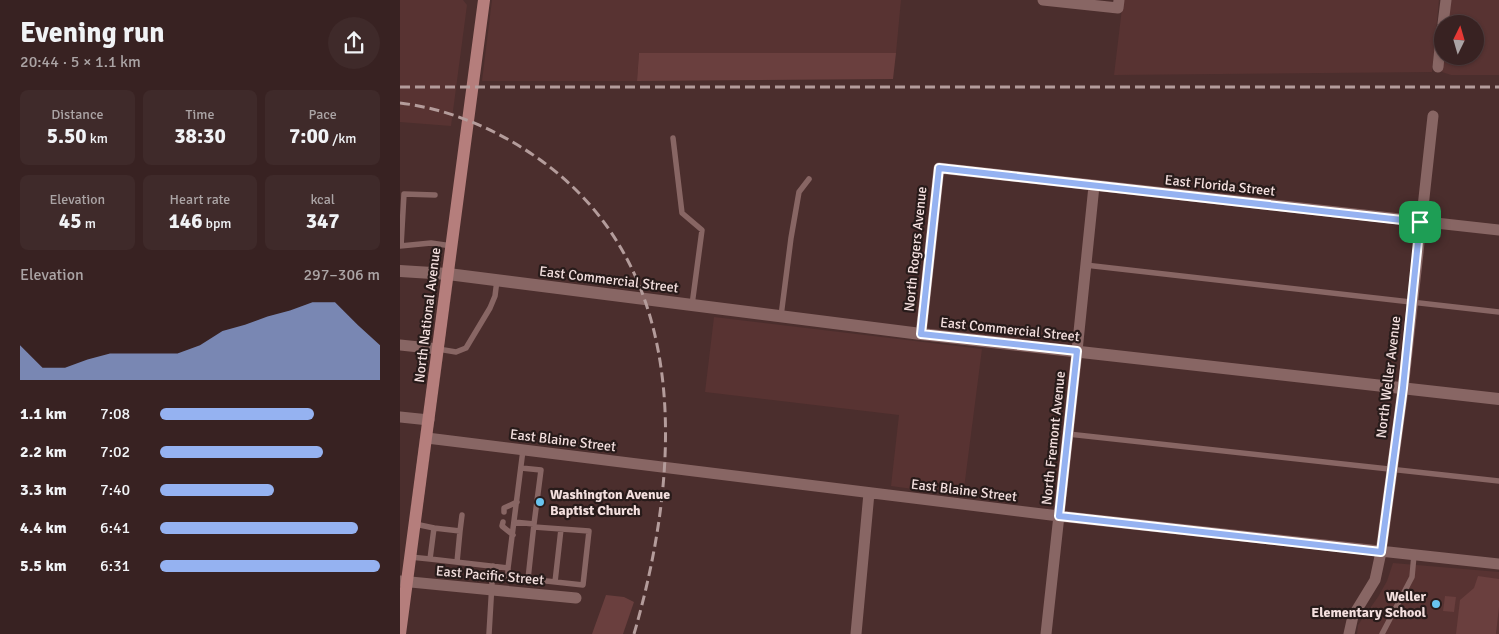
<!DOCTYPE html>
<meta charset="utf-8">
<style>
:root{--surface:#382222;--page:#3f2a2a;--text:#f1f3f6;--muted:#aba4a5;--line:#523f40;--accent:#95b2f1}
body{margin:0;font-family:Signika,sans-serif;background:var(--page);color:var(--text);height:100vh;display:flex;flex-direction:column;font-size:19px;white-space:nowrap}
*{box-sizing:border-box;margin:0}
p{font-size:16px;color:var(--muted)}
.icon{flex:none;width:28px;height:28px;fill:none;stroke:currentColor;stroke-width:2;stroke-linecap:round;stroke-linejoin:round}
.map{position:relative;flex:1;overflow:hidden}
.panel{display:flex;flex-direction:column;background:var(--surface);width:400px}
.panel>*{flex:none}
.needle{width:32px;rotate:5deg}
.fabs{position:absolute;left:1034px;top:15px;display:grid;gap:10px}
.fabs a{display:grid;place-items:center;width:50px;height:50px;border-radius:50%;background:var(--surface);box-shadow:0 1px 4px #0004,0 0 0 1px var(--line);font-size:25px}
.pin{position:absolute;display:grid;place-items:center;width:42px;height:42px;color:#fff;margin:-21px;border-radius:10px;box-shadow:0 2px 8px #0006}
.round{display:grid;place-items:center;flex:none;width:52px;height:52px;border-radius:26px;background:var(--page)}
.head{display:flex;align-items:center;justify-content:space-between;height:85px;padding:0 20px}
h1{font-size:28px;font-weight:800;line-height:38px}
.stats{display:grid;grid-template-columns:repeat(3,1fr);gap:8px;height:85px;padding:5px 20px}
.stats div{display:grid;align-content:center;border-radius:8px;background:var(--page);text-align:center}
.stats b{font-size:21px;font-weight:800}
.stats small{font-size:14px;font-weight:400}
.stats p{font-size:14px}
.chart{height:140px;padding:10px 20px}
.chart p{display:flex;justify-content:space-between}
.chart svg{width:100%;height:90px;margin-top:5px;fill:var(--accent);opacity:.7}
ul{padding:0 20px;list-style:none;font-size:16px}
li{display:grid;grid-template-columns:80px 60px 1fr;align-items:center;height:38px}
li i{height:12px;border-radius:6px;background:var(--accent)}
main{display:flex;flex:1;min-height:0}
.map>svg:first-child{display:block}
.built{fill:#583332}
.green{fill:#6a3f3e}
.lines{fill:none;stroke-linecap:round;stroke-linejoin:round}
.service{stroke:#886664;stroke-width:5.5}
.minor{stroke:#886664;stroke-width:11}
.tertiary{stroke:#886664;stroke-width:12}
.secondary{stroke:#b57e7c;stroke-width:12}
.rail{stroke:#b49c9b;stroke-width:3;stroke-dasharray:10 5;stroke-linecap:butt}
.route-casing{stroke:#fff;stroke-width:10}
.route{stroke:#95b2f1;stroke-width:6}
.poi-dot{fill:#68c4f0;stroke:#281b1a;stroke-width:2}
.labels{text-anchor:middle;stroke-width:4.5;stroke-linejoin:round;paint-order:stroke}
.street-label{font-size:14px;fill:#f3dfde;stroke:#281b1a}
.poi-label{font-size:14px;font-weight:bold;fill:#f3dfde;stroke:#281b1a;text-anchor:start}
</style>
<main>
<section class="panel">
<div class="head"><div><h1>Evening run</h1><p>20:44 · 5 × 1.1 km</p></div><a class="round"><svg class="icon" aria-label="share" viewBox="0 0 24 24"><path d="M12 15V3M7 8l5-5 5 5M5 13v7h14v-7"/></svg></a></div>
<div class="stats">
<div><p>Distance</p><b>5.50<small> km</small></b></div>
<div><p>Time</p><b>38:30</b></div>
<div><p>Pace</p><b>7:00<small> /km</small></b></div>
</div>
<div class="stats">
<div><p>Elevation</p><b>45<small> m</small></b></div>
<div><p>Heart rate</p><b>146<small> bpm</small></b></div>
<div><p>kcal</p><b>347</b></div>
</div>
<div class="chart"><p><span>Elevation</span>297–306 m</p>
<svg viewBox="0 0 160 44" preserveAspectRatio="none"><path d="M0 44V27L10 38L20 38L30 34L40 31L50 31L60 31L70 31L80 27L90 20L100 17L110 13L120 10L130 6L140 6L150 17L160 27V44z"/></svg>
</div>
<ul>
<li><b>1.1 km</b>7:08<i style="width:70%"></i></li>
<li><b>2.2 km</b>7:02<i style="width:74%"></i></li>
<li><b>3.3 km</b>7:40<i style="width:52%"></i></li>
<li><b>4.4 km</b>6:41<i style="width:90%"></i></li>
<li><b>5.5 km</b>6:31<i style="width:100%"></i></li>
</ul>
</section>
<div class="map">
<svg width="1099" height="634" viewBox="0 0 1099 634">
<rect width="100%" height="100%" fill="#4b2e2d"/>
<path class="built" d="M 0,0 L 63,0 L 67,5 L 51,126 L 0,122 Z
M 92,0 L 501,0 L 496,53 L 239,53 L 237,81 L 82,81 Z
M 723,0 L 1039,0 L 1032,72 L 714,75 Z
M 1051,0 L 1099,0 L 1099,75 L 1051,75 L 1042,72 L 1044,56 L 1075,56 L 1075,24 L 1048,24 Z
M 314,317 L 582,349 L 563,496 L 491,486 L 499,415 L 305,392 Z
M 993,563 L 1099,572 L 1099,634 L 957,634 L 958,625 L 978,597 L 987,581 Z"/>
<path class="green" d="M 239,53 L 496,53 L 493,79 L 237,81 Z
M 1078,576 L 1099,579 L 1099,607 L 1096,634 L 1056,634 L 1060,600 L 1074,588 Z
M 206,595 L 224,597 L 234,602 L 223,634 L 192,634 Z
M 1045,596 L 1056,597 L 1054,612 L 1043,611 Z"/>
<g class="lines">
<path class="service" d="M 273,138 L 282,213 L 302,230 L 292,305
M 0,246 L 31,243 L 52,246
M 1,246 L 4,194 L 35,195
M 685,265 L 1099,312
M 381,316 L 391,238 L 399,192 L 409,179
M 38,349 L 56,352 L 66,348 L 90,308 L 95,296 L 97,280
M 668,434 L 1099,481
M 104,512 L 104,508 L 117,502
M 62,515 L 60,531 L 34,528 L 30,559 L 108,568 L 123,450
M 103,522 L 102,526 L 113,535
M 114,522 L 134,524 L 141,470 L 121,468
M 15,524 L 34,528
M 10,557 L 30,559
M 57,562 L 60,531
M 108,568 L 108,577 L 128,579 L 134,524
M 128,579 L 183,585 L 189,531 L 134,527
M 155,582 L 161,529
M 89,634 L 93,566
M 982,634 L 1012,577 L 1014,555"/>
<path class="minor" d="M 643,0 L 718,8 L 719,0
M 1043,24 L 1046,0
M 1038,67 L 1042,28
M 521,334 L 539,168 L 1099,230
M 0,345 L 38,349
M 0,417 L 29,420
M 27,438 L 659,516 L 1099,564
M 0,581 L 176,598
M 456,634 L 469,493
M 646,634 L 677,351 L 694,186
M 949,634 L 953,616 L 975,580 L 981,552 L 1003,389 L 1033,116"/>
<path class="tertiary" d="M 0,271 L 48,274 L 521,334 L 1099,399"/>
<path class="secondary" d="M 0,634 L 84,0"/>
<path class="rail" d="M 0,87 L 1099,87
M 0,103 C 50,109 98,130 139,159 C 294,269 281,472 234,634"/>
</g>
<g class="lines">
<defs>
<path id="route" d="M 539,168 L 1020,222 L 1003,388 L 981,552 L 659,516 L 677,351 L 521,334 Z"/>
</defs>
<use href="#route" class="route-casing"/>
<use href="#route" class="route"/>
</g>
<g class="poi-dot">
<circle cx="140" cy="502" r="5"/>
<circle cx="1036" cy="604" r="5"/>
</g>
<g class="labels">
<g class="street-label">
<text transform="translate(820 185) rotate(6)" y="5">East Florida Street</text>
<text transform="translate(515 249) rotate(-84)" y="5">North Rogers Avenue</text>
<text transform="translate(209 279) rotate(7)" y="5">East Commercial Street</text>
<text transform="translate(27 315) rotate(-83)" y="5">North National Avenue</text>
<text transform="translate(610 329) rotate(6)" y="5">East Commercial Street</text>
<text transform="translate(988 377) rotate(-83)" y="5">North Weller Avenue</text>
<text transform="translate(653 438) rotate(-84)" y="5">North Fremont Avenue</text>
<text transform="translate(163 440) rotate(7)" y="5">East Blaine Street</text>
<text transform="translate(564 490) rotate(7)" y="5">East Blaine Street</text>
<text transform="translate(90 575) rotate(5)" y="5">East Pacific Street</text>
</g>
<g class="poi-label">
<text x="150" y="499">Washington Avenue<tspan x="150" dy="16">Baptist Church</tspan></text>
<text x="1026" y="601" text-anchor="end">Weller<tspan x="1026" dy="16">Elementary School</tspan></text>
</g>
</g>
</svg>
<div class="fabs">
<a><svg class="needle" viewBox="-14 -14 28 28"><path d="M0-13l5 13h-10z" fill="#e53935"/><path d="M0 13l5-13h-10z" fill="#aba4a5"/></svg></a>
</div>
<div class="pin" style="left:1020px;top:222px;background:#1e9e55"><svg class="icon" aria-label="arrive" viewBox="0 0 24 24"><path d="M6 21V4h12l-3 4 3 4H6"/></svg></div>
</div>
</main>
